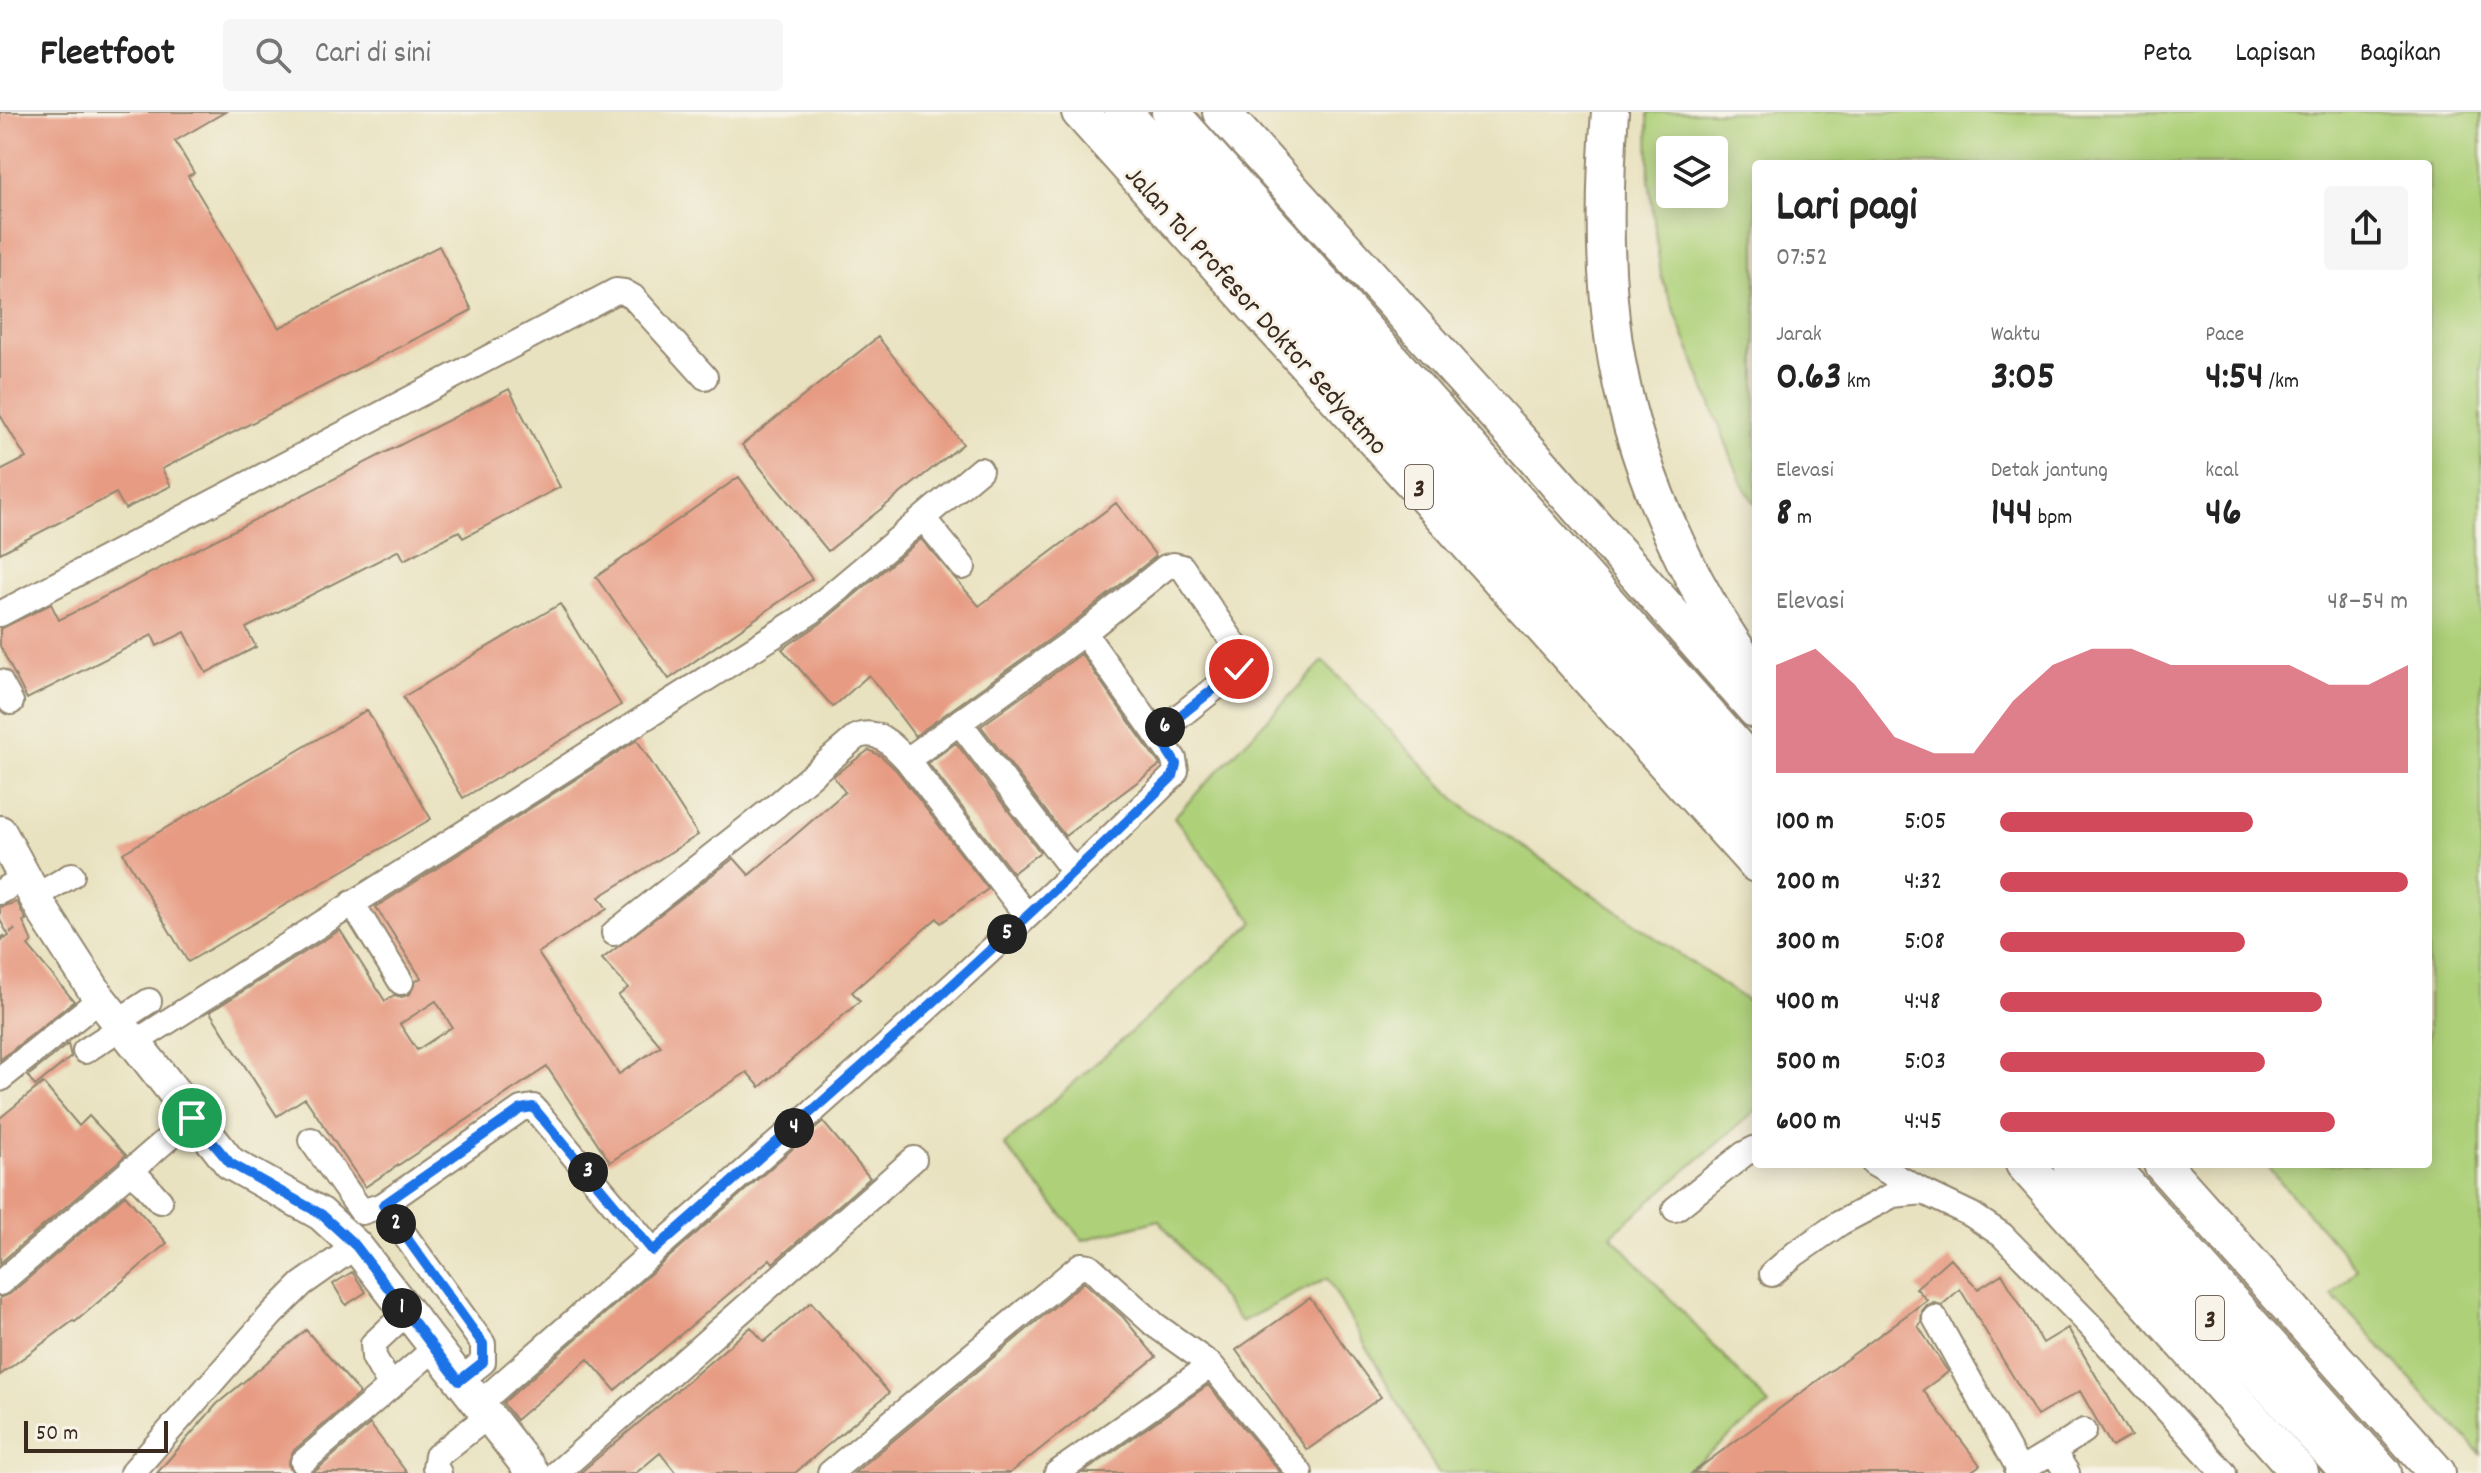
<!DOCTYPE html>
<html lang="id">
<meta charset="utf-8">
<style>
:root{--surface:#fff;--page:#f6f6f6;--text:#222;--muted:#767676;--line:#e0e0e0;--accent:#d1495b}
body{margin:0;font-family:Dekko,sans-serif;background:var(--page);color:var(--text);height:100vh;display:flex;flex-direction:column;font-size:30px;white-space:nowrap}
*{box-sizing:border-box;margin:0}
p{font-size:26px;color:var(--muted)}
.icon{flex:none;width:44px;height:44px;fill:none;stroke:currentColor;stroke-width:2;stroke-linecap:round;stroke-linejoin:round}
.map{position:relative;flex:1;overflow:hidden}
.sheet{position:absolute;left:1752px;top:48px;width:680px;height:1008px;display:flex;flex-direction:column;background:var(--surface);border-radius:8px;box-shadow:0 4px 20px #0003}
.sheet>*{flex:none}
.fabs{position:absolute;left:1656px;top:24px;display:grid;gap:16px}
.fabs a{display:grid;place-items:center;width:72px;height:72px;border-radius:8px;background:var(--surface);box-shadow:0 4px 20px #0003;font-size:40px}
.scale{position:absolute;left:24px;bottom:20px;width:144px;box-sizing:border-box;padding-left:8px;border:4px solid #3b2a1e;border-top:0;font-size:22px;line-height:28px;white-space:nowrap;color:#3b2a1e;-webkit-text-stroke:6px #f7f3e8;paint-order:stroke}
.pin{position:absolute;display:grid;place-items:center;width:68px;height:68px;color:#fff;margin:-34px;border:4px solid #fff;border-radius:50%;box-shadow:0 2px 8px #0007}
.km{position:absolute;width:40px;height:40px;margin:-20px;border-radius:50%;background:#222;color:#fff;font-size:22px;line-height:40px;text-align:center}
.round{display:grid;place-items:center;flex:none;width:84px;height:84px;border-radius:8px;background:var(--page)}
.overview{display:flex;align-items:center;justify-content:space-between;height:136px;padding:0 24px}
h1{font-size:44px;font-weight:800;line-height:60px}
.figures{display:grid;grid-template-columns:repeat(3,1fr);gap:12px;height:136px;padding:8px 24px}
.figures div{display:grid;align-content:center}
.figures b{font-size:40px;font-weight:800}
.figures small{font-size:22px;font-weight:400}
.figures p{font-size:22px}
.chart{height:224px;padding:16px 24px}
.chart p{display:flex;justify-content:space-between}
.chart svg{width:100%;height:144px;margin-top:8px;fill:var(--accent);opacity:.7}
ul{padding:0 24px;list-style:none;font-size:26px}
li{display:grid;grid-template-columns:128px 96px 1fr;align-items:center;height:60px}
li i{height:20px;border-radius:10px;background:var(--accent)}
header{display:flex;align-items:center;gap:48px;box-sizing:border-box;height:112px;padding:0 40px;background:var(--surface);border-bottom:2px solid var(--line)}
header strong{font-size:38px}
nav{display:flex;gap:44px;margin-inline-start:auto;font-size:28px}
.search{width:560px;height:72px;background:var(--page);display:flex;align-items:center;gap:20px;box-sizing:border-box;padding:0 28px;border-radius:8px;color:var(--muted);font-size:30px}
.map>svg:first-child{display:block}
.green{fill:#add078;stroke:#747d4b;stroke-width:2;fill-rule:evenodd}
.building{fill:#e79b83;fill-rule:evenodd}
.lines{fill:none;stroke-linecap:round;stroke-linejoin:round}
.minor-casing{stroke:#92866f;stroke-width:28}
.major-casing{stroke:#92866f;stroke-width:36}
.highway-casing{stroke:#92866f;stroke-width:40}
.path{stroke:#92866f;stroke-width:3;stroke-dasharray:6 6;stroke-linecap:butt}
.minor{stroke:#fff;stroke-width:24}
.major{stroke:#fff;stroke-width:32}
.highway{stroke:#fff;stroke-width:36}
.route-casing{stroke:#fff;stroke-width:16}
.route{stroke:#1a73e8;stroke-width:10}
.labels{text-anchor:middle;stroke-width:6;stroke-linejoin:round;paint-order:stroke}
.shield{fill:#f7f3e8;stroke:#73665b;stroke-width:2}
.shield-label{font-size:26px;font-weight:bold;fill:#3b2a1e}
.street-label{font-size:28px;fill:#3b2a1e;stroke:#f7f3e8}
</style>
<header>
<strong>Fleetfoot</strong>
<div class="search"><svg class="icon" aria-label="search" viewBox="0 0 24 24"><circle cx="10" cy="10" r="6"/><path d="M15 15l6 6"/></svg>Cari di sini</div>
<nav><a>Peta</a><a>Lapisan</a><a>Bagikan</a></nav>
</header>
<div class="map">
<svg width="2481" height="1361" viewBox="0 0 2481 1361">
<rect width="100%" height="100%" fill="#f7f3e8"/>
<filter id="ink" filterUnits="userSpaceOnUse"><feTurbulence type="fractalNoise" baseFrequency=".0125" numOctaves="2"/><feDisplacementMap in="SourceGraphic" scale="16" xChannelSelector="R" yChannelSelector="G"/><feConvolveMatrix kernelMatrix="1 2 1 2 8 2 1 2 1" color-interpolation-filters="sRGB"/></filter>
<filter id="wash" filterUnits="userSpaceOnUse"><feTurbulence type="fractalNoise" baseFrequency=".006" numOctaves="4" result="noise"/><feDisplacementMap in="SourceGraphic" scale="32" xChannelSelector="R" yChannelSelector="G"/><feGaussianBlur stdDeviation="1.8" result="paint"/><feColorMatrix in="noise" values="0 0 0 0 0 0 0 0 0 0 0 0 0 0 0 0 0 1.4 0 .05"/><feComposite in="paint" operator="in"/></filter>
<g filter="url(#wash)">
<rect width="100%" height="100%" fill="#e9e2c0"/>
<path class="green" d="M 1648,0 L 2481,0 L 2481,1342 L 2332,1183 L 2357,1157 L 2265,1052 L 2428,1052 L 2428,52 L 1756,52 L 1756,393 L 1742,372 L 1661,164 L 1649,67 ZM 1670,38 L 1714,38 L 1714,82 L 1670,82 Z
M 1323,549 L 1457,689 L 1756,895 L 1756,998 L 1611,1123 L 1769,1293 L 1685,1361 L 1438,1361 L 1327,1166 L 1241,1210 L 1159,1108 L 1083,1128 L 1004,1033 L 1254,810 L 1174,705 Z"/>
<g id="blocks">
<path class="building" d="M 0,0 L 225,0 L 175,29 L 194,61 L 188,64 L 279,216 L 439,134 L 472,198 L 162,357 L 171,374 L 125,397 L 116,381 L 0,441 L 0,359 L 26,346 L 0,303 Z
M 878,225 L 963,332 L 828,439 L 742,333 Z
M 509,277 L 560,375 L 463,426 L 459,419 L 404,448 L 399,438 L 246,516 L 256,535 L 206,561 L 185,520 L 157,534 L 152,523 L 27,587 L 0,534 L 0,517 L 51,492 L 59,508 Z
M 739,365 L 812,467 L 669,567 L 596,465 Z
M 1116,391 L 1156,444 L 1075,509 L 915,624 L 869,563 L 833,595 L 782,537 L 820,512 L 921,427 L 979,494 Z
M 560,492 L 621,593 L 463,686 L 403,585 Z
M 1081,542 L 1160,653 L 1065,724 L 981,614 Z
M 367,598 L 431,707 L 188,850 L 123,741 Z
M 637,628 L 698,723 L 599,785 L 607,797 L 538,841 L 619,962 L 661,934 L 618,884 L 628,876 L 602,847 L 734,746 L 749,763 L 845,680 L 833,664 L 869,638 L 881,644 L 896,658 L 988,777 L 941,811 L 937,806 L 852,880 L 860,889 L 760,975 L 747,960 L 610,1050 L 547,955 L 365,1075 L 305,986 L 277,1004 L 210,900 L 340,818 L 385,889 L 394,883 L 402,885 L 410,882 L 416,869 L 421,866 L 376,795 ZM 436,889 L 452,915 L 417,938 L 400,912 Z
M 956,631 L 1040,740 L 1013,761 L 928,651 Z
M 17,790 L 26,808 L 23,809 L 32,830 L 28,834 L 74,889 L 0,948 L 0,830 L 9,824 L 0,808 L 0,795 Z
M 68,932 L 71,945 L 35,974 L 28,964 Z
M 43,971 L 79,1014 L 89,1004 L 126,1043 L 0,1151 L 0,1006 Z
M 823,1010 L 870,1066 L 773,1151 L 770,1147 L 615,1278 L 588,1247 L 516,1308 L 503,1291 Z
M 125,1083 L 167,1131 L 75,1210 L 73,1209 L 0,1263 L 0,1186 L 10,1182 Z
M 1950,1146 L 1978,1177 L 2002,1162 L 2043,1231 L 2068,1216 L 2131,1324 L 2112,1335 L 2080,1279 L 2037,1304 L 1960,1177 L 1942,1193 L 1934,1191 L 1927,1193 L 1922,1199 L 1921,1211 L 1918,1214 L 1948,1260 L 1923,1278 L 1980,1353 L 1969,1361 L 1692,1361 L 1927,1188 L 1916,1176 Z
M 352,1160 L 366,1180 L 346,1193 L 333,1172 Z
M 1084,1170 L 1123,1205 L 1156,1245 L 1010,1361 L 854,1361 Z
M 1310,1186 L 1381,1285 L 1307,1338 L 1236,1238 Z
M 811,1190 L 889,1281 L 795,1361 L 676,1361 L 660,1341 L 636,1361 L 580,1361 L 751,1215 L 764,1230 Z
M 306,1218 L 360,1281 L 293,1339 L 288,1352 L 293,1361 L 157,1361 L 217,1292 Z
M 1208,1273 L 1281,1361 L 1083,1361 Z
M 370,1312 L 407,1361 L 313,1361 Z"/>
</g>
</g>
<g filter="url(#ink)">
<use href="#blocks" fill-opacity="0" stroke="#92866f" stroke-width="2"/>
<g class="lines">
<defs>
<path id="minor" d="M 923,406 L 963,455
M 0,502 L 616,179 L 624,180 L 633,185 L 705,265
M 0,570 L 11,590
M 959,610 L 1074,760
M 907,648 L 1027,804
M 0,780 L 24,766
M 35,785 L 72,763
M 352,791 L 401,870
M 614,821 L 778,692 L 856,625 C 877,615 894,634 907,648 L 1084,521
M 117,910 L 149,889
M 134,931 L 811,500 L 980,358
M 85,939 L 122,915
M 0,967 L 100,887
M 311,1028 L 362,1100 L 383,1093 L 521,997 L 533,995 L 653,1139
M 1874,1052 L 1924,1080
M 131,1057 L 160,1089
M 383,1093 L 483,1232 L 483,1250 L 459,1269
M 1675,1097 L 1744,1042 L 1756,1036
M 1772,1162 L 1795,1142 L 1840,1111 L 1893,1083 L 1924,1080 L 1972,1103 L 2002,1123 L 2089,1212 L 2224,1361
M 0,1171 L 192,1006
M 1935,1206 L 2020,1359 L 2017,1361
M 391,1275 L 374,1245 L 373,1232 L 406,1201
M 479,1292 C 713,1087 951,884 1173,664 L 1176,659 L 1174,647 L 1084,521 L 1166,455 L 1173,453 L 1182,455 L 1241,542 L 1242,552 L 1239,557 L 1157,622
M 2053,1339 L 2084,1319
M 303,1350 L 434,1237
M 2020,1359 L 2053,1339 L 2067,1361
M 132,1361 L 271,1203 L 302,1172 L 356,1134
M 439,1361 L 435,1355 L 437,1344 L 488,1304
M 557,1361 L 914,1047
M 830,1361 L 1081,1153 L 1089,1154 L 1155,1213 L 1211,1253 L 1300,1361
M 1057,1361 L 1211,1253"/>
<path id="major" d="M 0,720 L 43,799 L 100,887 L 230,1051 L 321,1102 L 356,1134 L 533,1361"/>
<path id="highway" d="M 1080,0 L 1756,752
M 1123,0 L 1756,702
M 1170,0 L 1756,657
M 1221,0 L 1536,347 L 1756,598
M 1610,0 C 1604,76 1603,156 1614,231 C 1632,350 1685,469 1756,565
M 2024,1052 L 2300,1361
M 2071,1052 L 2349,1361
M 2108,1052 L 2383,1361
M 2162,1052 L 2437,1361"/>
</defs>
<use href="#minor" class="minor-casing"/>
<use href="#major" class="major-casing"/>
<use href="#highway" class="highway-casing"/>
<path class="path" d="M 0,827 L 20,814"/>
<use href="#minor" class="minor"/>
<use href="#major" class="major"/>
<use href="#highway" class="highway"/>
</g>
</g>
<g class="lines" filter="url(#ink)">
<defs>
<path id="route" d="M 192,1006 L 230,1051 L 321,1102 L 356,1134 L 459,1269 L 483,1250 L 483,1232 L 383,1093 L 521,997 L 533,995 L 653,1139 C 830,984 1006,829 1173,664 L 1176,652 L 1157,622 L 1239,557"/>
</defs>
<use href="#route" class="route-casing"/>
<use href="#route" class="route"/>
</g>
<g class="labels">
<g class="shield">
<rect x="1405" y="353" width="28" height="44" rx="6"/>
<rect x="2196" y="1184" width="28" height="44" rx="6"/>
</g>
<g class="shield-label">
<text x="1419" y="384">3</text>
<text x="2210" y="1215">3</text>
</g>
<g class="street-label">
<text transform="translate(1258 197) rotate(48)" y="10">Jalan Tol Profesor Doktor Sedyatmo</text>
</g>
</g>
</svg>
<div class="fabs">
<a><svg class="icon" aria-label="layers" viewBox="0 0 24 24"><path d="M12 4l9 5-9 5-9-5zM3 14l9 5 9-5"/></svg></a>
</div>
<div class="scale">50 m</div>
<div class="pin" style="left:192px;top:1006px;background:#1e9e55"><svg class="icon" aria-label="arrive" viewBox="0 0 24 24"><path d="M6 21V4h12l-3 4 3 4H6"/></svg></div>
<div class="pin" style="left:1239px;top:557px;background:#d93025"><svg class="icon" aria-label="check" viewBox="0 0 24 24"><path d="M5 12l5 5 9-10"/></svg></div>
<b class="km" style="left:402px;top:1196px">1</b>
<b class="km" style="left:396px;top:1112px">2</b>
<b class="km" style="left:588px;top:1060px">3</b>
<b class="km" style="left:794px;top:1016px">4</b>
<b class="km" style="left:1007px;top:822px">5</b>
<b class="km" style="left:1165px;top:615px">6</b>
<section class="sheet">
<div class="overview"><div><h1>Lari pagi</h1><p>07:52</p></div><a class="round"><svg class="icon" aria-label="share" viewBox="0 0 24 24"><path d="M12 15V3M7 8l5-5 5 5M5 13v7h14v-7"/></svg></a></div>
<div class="figures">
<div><p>Jarak</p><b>0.63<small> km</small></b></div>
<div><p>Waktu</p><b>3:05</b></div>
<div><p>Pace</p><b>4:54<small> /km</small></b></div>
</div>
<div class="figures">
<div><p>Elevasi</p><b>8<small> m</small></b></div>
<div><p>Detak jantung</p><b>144<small> bpm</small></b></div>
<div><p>kcal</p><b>46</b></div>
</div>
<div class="chart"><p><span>Elevasi</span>48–54 m</p>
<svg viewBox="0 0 160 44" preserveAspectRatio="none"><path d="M0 44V11L10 6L20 17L30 33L40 38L50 38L60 22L70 11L80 6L90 6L100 11L110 11L120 11L130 11L140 17L150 17L160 11V44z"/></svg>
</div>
<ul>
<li><b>100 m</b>5:05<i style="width:62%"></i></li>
<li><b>200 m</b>4:32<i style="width:100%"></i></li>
<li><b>300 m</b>5:08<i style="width:60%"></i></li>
<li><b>400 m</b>4:48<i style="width:79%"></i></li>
<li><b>500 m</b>5:03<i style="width:65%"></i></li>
<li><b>600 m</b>4:45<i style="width:82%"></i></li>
</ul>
</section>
</div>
